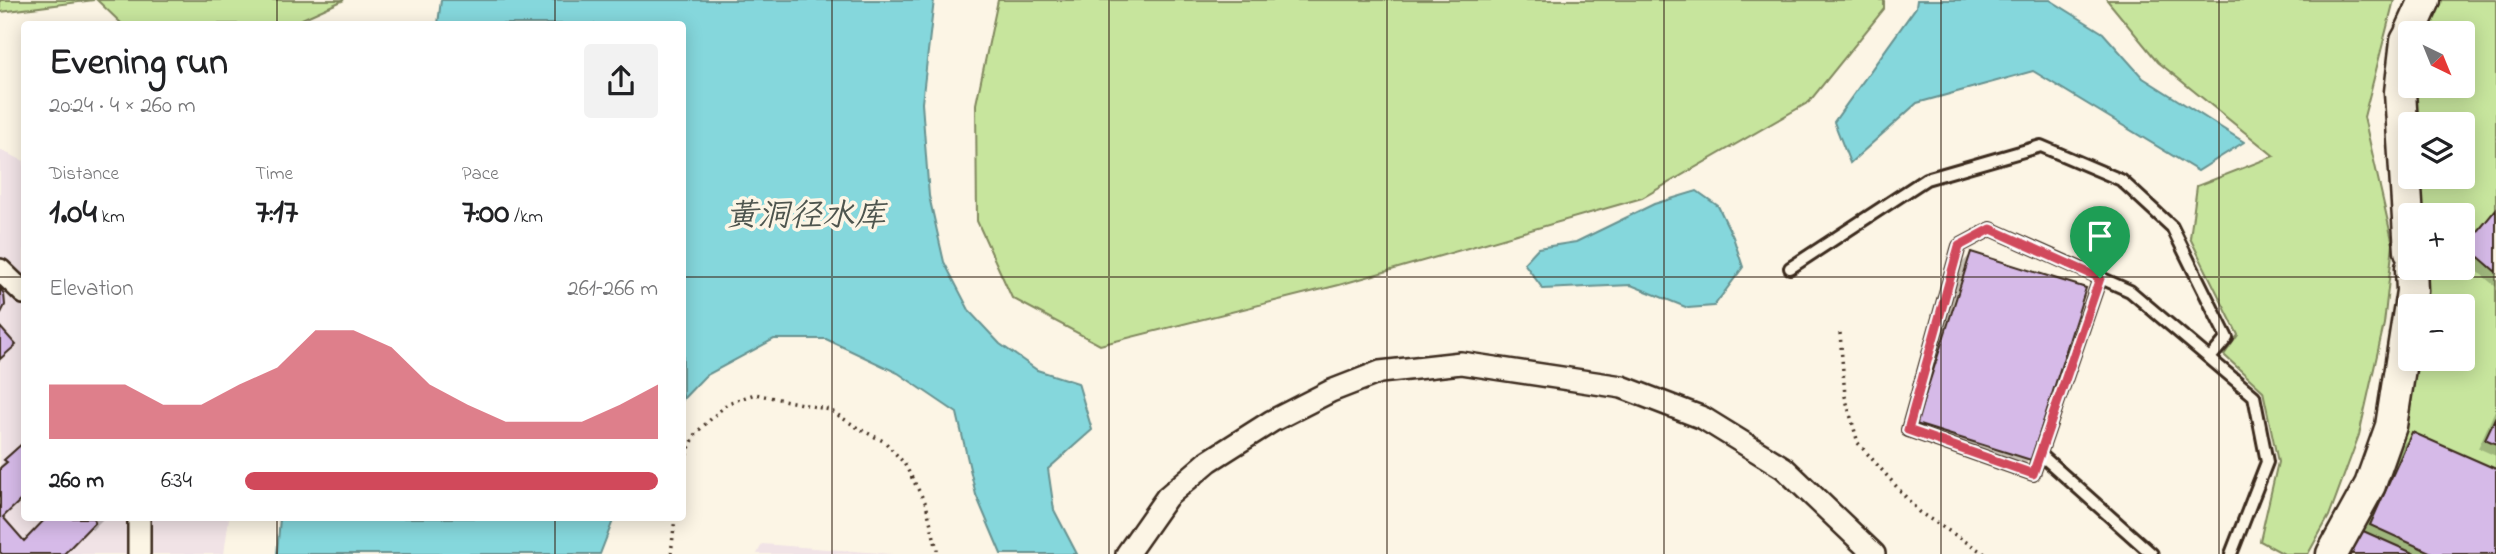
<!DOCTYPE html>
<meta charset="utf-8">
<style>
:root{--surface:#fff;--page:#f2f2f2;--text:#202124;--muted:#757577;--accent:#d1495b}
body{margin:0;font-family:"Indie Flower","LXGW WenKai TC",sans-serif;background:var(--page);color:var(--text);height:100vh;display:flex;flex-direction:column;font-size:26px;white-space:nowrap}
*{box-sizing:border-box;margin:0}
p{font-size:23px;color:var(--muted)}
.icon{flex:none;width:38px;height:38px;fill:none;stroke:currentColor;stroke-width:2;stroke-linecap:round;stroke-linejoin:round}
.map{position:relative;flex:1;overflow:hidden}
.side{position:absolute;left:21px;top:21px;width:665px;height:500px;display:flex;flex-direction:column;background:var(--surface);border-radius:7px;box-shadow:0 4px 18px #0003}
.side>*{flex:none}
.needle{width:46px;rotate:137deg}
.tools{position:absolute;left:2398px;top:21px;display:grid;gap:14px}
.tools a{display:grid;place-items:center;width:77px;height:77px;border-radius:7px;background:var(--surface);box-shadow:0 4px 18px #0003;font-size:35px}
.pin{position:absolute;display:grid;place-items:center;width:60px;height:60px;color:#fff;margin:-72px -30px;border-radius:50% 50% 50% 0;rotate:-45deg;box-shadow:0 0 7px #0007}
.pin .icon{rotate:45deg}
.round{display:grid;place-items:center;flex:none;width:74px;height:74px;border-radius:7px;background:var(--page)}
.head{display:flex;align-items:center;justify-content:space-between;height:119px;padding:0 28px}
h1{font-size:38px;font-weight:700;line-height:52px}
.stats{display:grid;grid-template-columns:repeat(3,1fr);gap:10px;height:119px;padding:7px 28px}
.stats div{display:grid;align-content:center}
.stats b{font-size:35px;font-weight:700}
.stats small{font-size:19px;font-weight:400}
.stats p{font-size:19px}
.chart{height:196px;padding:14px 28px}
.chart p{display:flex;justify-content:space-between}
.chart svg{width:100%;height:126px;margin-top:7px;fill:var(--accent);opacity:.7}
ul{padding:0 28px;list-style:none;font-size:23px}
li{display:grid;grid-template-columns:112px 84px 1fr;align-items:center;height:52px}
li i{height:18px;border-radius:9px;background:var(--accent)}
.map>svg:first-child{display:block}
.built{fill:#f1e3e6}
.green{fill:#c7e59d;stroke:#81885e;stroke-width:2}
.water{fill:#85d7dc;stroke:#679290;stroke-width:2}
.shadow{fill:#0003}
.building{fill:#d6bae8;stroke:#3b2a1e;stroke-width:2}
.lines{fill:none;stroke-linecap:round;stroke-linejoin:round}
.lane-casing{stroke:#3b2a1e;stroke-width:16}
.street-casing{stroke:#3b2a1e;stroke-width:26}
.secondary-casing{stroke:#3b2a1e;stroke-width:35}
.path{stroke:#3b2a1e;stroke-width:3.5;stroke-dasharray:2 5;stroke-linecap:butt}
.lane{stroke:#fcf5e5;stroke-width:10}
.street{stroke:#fcf5e5;stroke-width:21}
.secondary{stroke:#fcf5e5;stroke-width:30}
.route-casing{stroke:#fff;stroke-width:14}
.route{stroke:#d1495b;stroke-width:9}
.grid{fill:none;stroke:#3b2a1e;stroke-width:2;stroke-opacity:0.55}
.labels{text-anchor:middle;stroke-width:7;stroke-linejoin:round;paint-order:stroke}
.water-label{font-size:32px;font-style:italic;fill:#4e554e;stroke:#fcf5e5}
</style>
<div class="map">
<svg width="2496" height="554" viewBox="0 0 2496 554">
<rect width="100%" height="100%" fill="#fcf5e5"/>
<filter id="ink" filterUnits="userSpaceOnUse"><feTurbulence type="fractalNoise" baseFrequency=".0143" numOctaves="2"/><feDisplacementMap in="SourceGraphic" scale="14" xChannelSelector="R" yChannelSelector="G"/><feConvolveMatrix kernelMatrix="1 2 1 2 8 2 1 2 1" color-interpolation-filters="sRGB"/></filter>
<g filter="url(#ink)">
<path class="built" d="M 0,150 L 24,161 L 24,518 L 229,518 L 224,554 L 0,554 Z
M 762,544 L 893,554 L 757,554 Z"/>
<path class="green" d="M 0,0 L 94,0 L 0,12 Z
M 97,0 L 344,0 L 291,24 L 122,24 Z
M 998,0 L 1884,0 L 1884,9 L 1809,102 L 1642,198 L 1339,285 L 1100,345 L 1012,298 L 977,221 L 976,104 Z
M 2107,0 L 2394,0 L 2364,117 L 2393,244 L 2384,324 L 2359,435 L 2329,516 L 2308,554 L 2284,554 L 2260,541 L 2278,462 L 2263,391 L 2224,355 L 2238,335 L 2190,238 L 2197,186 L 2274,156 L 2158,62 Z
M 2434,0 L 2496,0 L 2496,554 L 2341,554 L 2416,359 L 2462,359 L 2462,306 L 2421,306 L 2420,268 L 2462,268 L 2462,215 L 2417,215 L 2413,177 L 2462,177 L 2462,124 L 2414,124 L 2414,86 L 2462,86 L 2462,33 L 2421,33 Z"/>
<path class="water" d="M 441,0 L 934,0 L 922,103 L 929,196 L 944,262 L 970,312 L 1000,344 L 1037,370 L 1078,383 L 1092,430 L 1048,469 L 1054,510 L 1077,554 L 1001,554 L 976,495 L 957,413 L 898,373 L 826,339 L 774,339 L 705,376 L 683,399 L 682,24 L 438,24 Z
M 1917,0 L 2050,0 L 2103,33 L 2143,78 L 2244,142 L 2198,171 L 2033,71 L 1917,103 L 1850,163 L 1834,122 L 1916,7 Z
M 1697,191 L 1718,206 L 1733,237 L 1743,267 L 1714,306 L 1688,308 L 1631,285 L 1543,289 L 1524,263 L 1538,248 L 1576,242 L 1654,204 Z
M 280,518 L 614,518 L 600,554 L 277,554 Z"/>
<path class="shadow" d="M 2496,209 L 2496,287 L 2462,258 L 2462,251 Z
M 1971,254 L 2029,459 L 2018,470 L 1906,435 L 1960,265 Z
M 2496,408 L 2496,456 L 2478,448 Z
M 2413,434 L 2496,471 L 2496,554 L 2346,554 L 2363,533 L 2404,443 Z
M 24,443 L 24,496 L 1,517 L 24,543 L 44,523 L 42,521 L 45,518 L 104,518 L 92,530 L 89,527 L 63,554 L 0,554 L 0,466 Z"/>
<path class="building" d="M 2496,209 L 2496,272 L 2466,246 Z
M 1971,252 L 2086,288 L 2031,460 L 1916,424 Z
M 0,288 L 4,294 L 5,305 L 0,315 Z
M 0,327 L 16,345 L 0,359 Z
M 2496,416 L 2496,444 L 2485,439 Z
M 2412,432 L 2496,469 L 2496,554 L 2434,554 L 2370,525 Z
M 24,442 L 24,497 L 3,517 L 24,541 L 46,518 L 93,518 L 95,522 L 64,554 L 2,554 L 0,552 L 0,468 L 7,462 L 4,460 Z
M 2361,530 L 2415,554 L 2349,554 Z"/>
<g class="lines">
<defs>
<path id="lane" d="M 1790,268 L 1926,179 L 2041,146 L 2121,180 L 2172,227 L 2227,338 L 2210,358
M 2100,278 L 2033,474 L 1908,430 L 1959,246 L 1991,229 L 2130,291 L 2254,396 L 2267,462 L 2231,554
M 2040,454 L 2152,554"/>
<path id="street" d="M 0,270 L 24,293
M 139,554 L 139,518
M 1127,554 L 1167,497 L 1209,461 L 1272,421 L 1331,391 L 1380,372 L 1461,363 L 1622,387 L 1703,418 L 1784,468 L 1874,554"/>
<path id="secondary" d="M 2410,33 L 2425,0
M 2410,34 L 2406,41 L 2400,92 L 2410,251
M 2332,554 L 2370,485 L 2391,426 L 2412,291 L 2411,268"/>
</defs>
<use href="#lane" class="lane-casing"/>
<use href="#street" class="street-casing"/>
<use href="#secondary" class="secondary-casing"/>
<path class="path" d="M 1840,333 L 1845,396 L 1858,443 L 1919,512 L 1985,554
M 682,475 L 688,450 L 697,432 L 728,403 L 755,394 L 830,410 L 858,428 L 885,442 L 904,463 L 926,504 L 938,554
M 671,554 L 675,518"/>
<use href="#lane" class="lane"/>
<use href="#street" class="street"/>
<use href="#secondary" class="secondary"/>
</g>
</g>
<g class="lines" filter="url(#ink)">
<defs>
<path id="route" d="M 1991,229 L 2100,278 L 2033,474 L 1908,430 L 1959,246 Z"/>
</defs>
<use href="#route" class="route-casing"/>
<use href="#route" class="route"/>
</g>
<path class="grid" d="M 277,0 L 277,24M 555,0 L 555,24M 832,0 L 832,554M 1109,0 L 1109,554M 1387,0 L 1387,554M 1664,0 L 1664,554M 1941,0 L 1941,554M 2219,0 L 2219,554M 0,277 L 24,277M 682,277 L 2496,277M 277,518 L 277,554M 555,518 L 555,554"/>
<g class="labels">
<g class="water-label">
<text x="806" y="225">黄洞径水库</text>
</g>
</g>
</svg>
<div class="tools">
<a><svg class="needle" viewBox="-14 -14 28 28"><path d="M0-13l5 13h-10z" fill="#e53935"/><path d="M0 13l5-13h-10z" fill="#757577"/></svg></a>
<a><svg class="icon" aria-label="layers" viewBox="0 0 24 24"><path d="M12 4l9 5-9 5-9-5zM3 14l9 5 9-5"/></svg></a>
<a>+</a>
<a>−</a>
</div>
<div class="pin" style="left:2100px;top:278px;background:#1e9e55"><svg class="icon" aria-label="arrive" viewBox="0 0 24 24"><path d="M6 21V4h12l-3 4 3 4H6"/></svg></div>
<section class="side">
<div class="head"><div><h1>Evening run</h1><p>20:24 · 4 × 260 m</p></div><a class="round"><svg class="icon" aria-label="share" viewBox="0 0 24 24"><path d="M12 15V3M7 8l5-5 5 5M5 13v7h14v-7"/></svg></a></div>
<div class="stats">
<div><p>Distance</p><b>1.04<small> km</small></b></div>
<div><p>Time</p><b>7:17</b></div>
<div><p>Pace</p><b>7:00<small> /km</small></b></div>
</div>
<div class="chart"><p><span>Elevation</span>261–266 m</p>
<svg viewBox="0 0 160 44" preserveAspectRatio="none"><path d="M0 44V25L10 25L20 25L30 32L40 32L50 25L60 19L70 6L80 6L90 12L100 25L110 32L120 38L130 38L140 38L150 32L160 25V44z"/></svg>
</div>
<ul>
<li><b>260 m</b>6:34<i style="width:100%"></i></li>
</ul>
</section>
</div>
